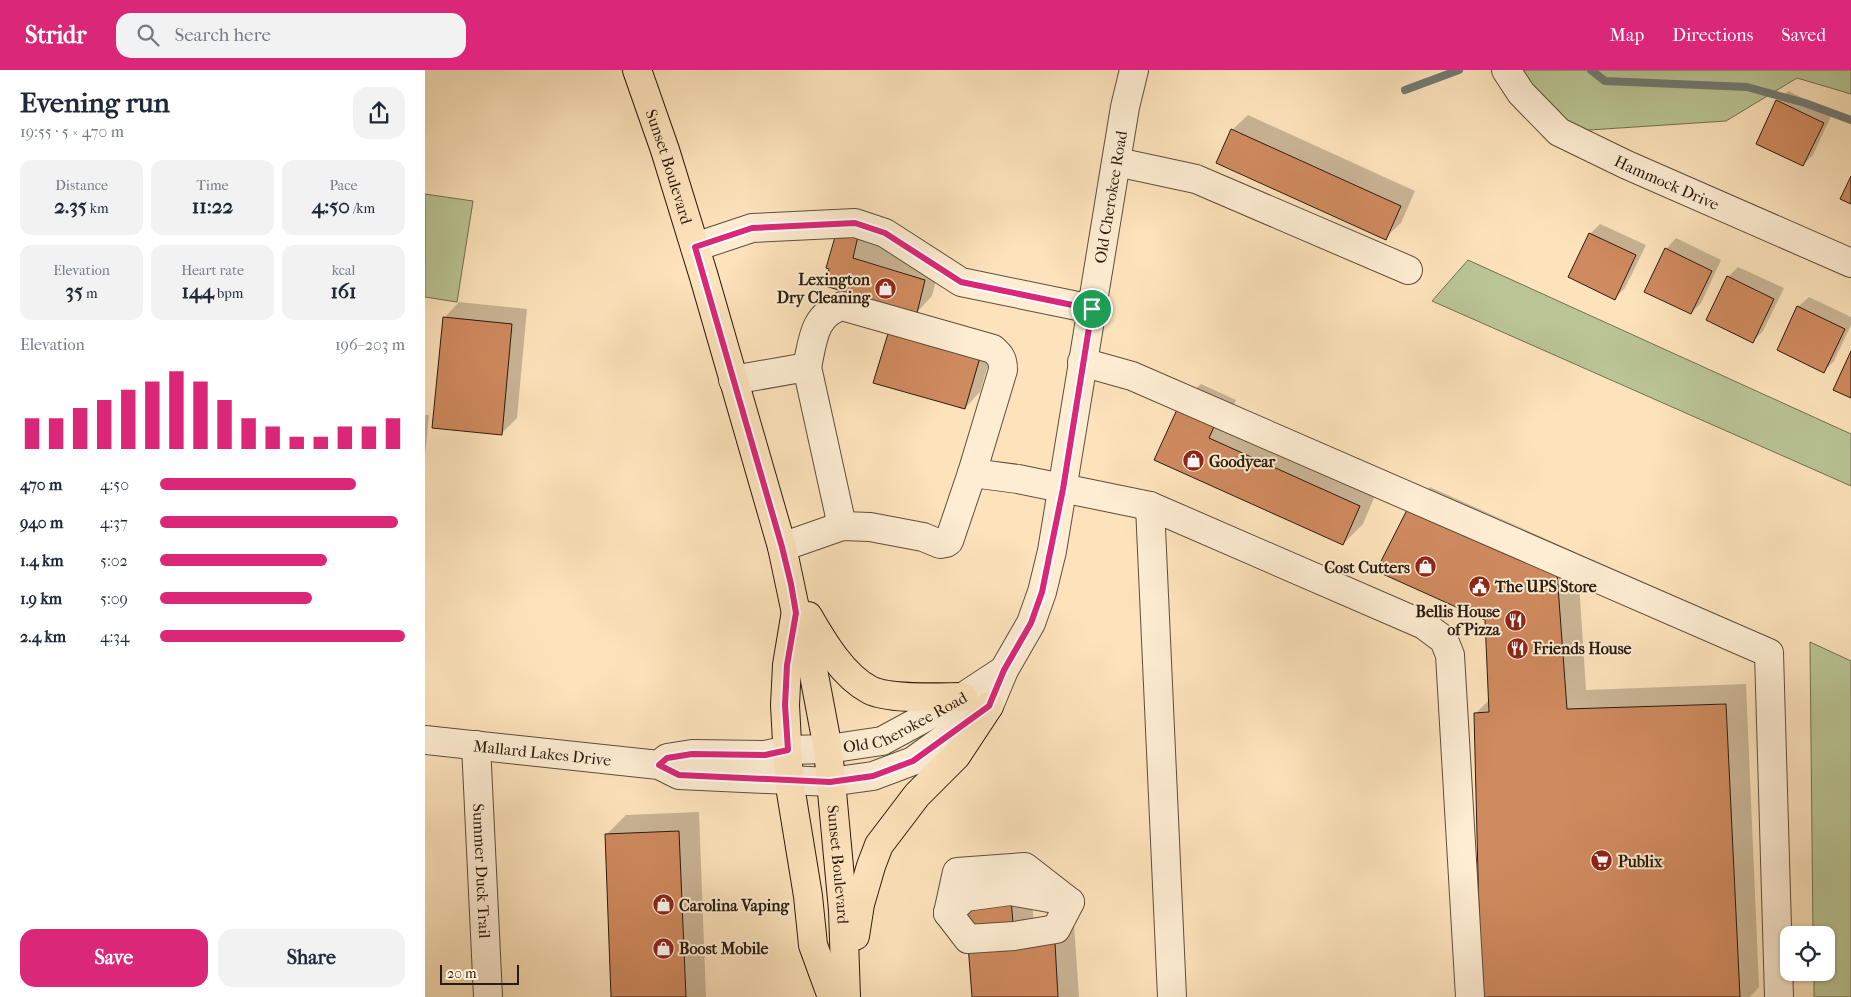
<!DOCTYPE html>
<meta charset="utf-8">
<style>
:root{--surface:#fff;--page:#f2f2f3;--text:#1f2937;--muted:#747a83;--accent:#db2777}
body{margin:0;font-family:"IM FELL French Canon",serif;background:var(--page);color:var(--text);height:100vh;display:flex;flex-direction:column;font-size:19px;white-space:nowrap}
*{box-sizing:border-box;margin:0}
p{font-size:16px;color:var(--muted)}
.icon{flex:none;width:28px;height:28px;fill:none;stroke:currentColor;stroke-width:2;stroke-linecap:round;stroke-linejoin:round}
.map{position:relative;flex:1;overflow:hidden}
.drawer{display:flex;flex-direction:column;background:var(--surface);width:425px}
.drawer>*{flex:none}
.buttons{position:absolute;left:1355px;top:856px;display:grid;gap:10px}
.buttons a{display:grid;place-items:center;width:55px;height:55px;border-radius:10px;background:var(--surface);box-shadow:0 1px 4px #0004;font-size:25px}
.scale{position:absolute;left:15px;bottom:12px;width:79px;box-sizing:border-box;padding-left:5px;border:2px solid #2a1b0f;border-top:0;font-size:14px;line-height:18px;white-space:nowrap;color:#2a1b0f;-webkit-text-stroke:4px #feedd3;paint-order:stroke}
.pin{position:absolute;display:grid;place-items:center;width:42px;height:42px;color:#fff;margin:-21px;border:2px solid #fff;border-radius:50%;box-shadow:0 1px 5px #0007}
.round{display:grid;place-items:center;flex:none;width:52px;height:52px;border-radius:15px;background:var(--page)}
.head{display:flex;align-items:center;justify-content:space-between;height:85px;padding:0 20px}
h1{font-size:28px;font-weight:700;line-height:38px}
.figures{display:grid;grid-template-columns:repeat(3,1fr);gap:8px;height:85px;padding:5px 20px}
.figures div{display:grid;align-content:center;border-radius:12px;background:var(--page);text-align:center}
.figures b{font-size:21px;font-weight:700}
.figures small{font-size:14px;font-weight:400}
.figures p{font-size:14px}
.chart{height:140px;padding:10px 20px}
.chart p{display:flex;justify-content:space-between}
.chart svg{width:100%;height:90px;margin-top:5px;stroke:var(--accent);stroke-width:6}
.action{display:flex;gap:10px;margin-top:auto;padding:10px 20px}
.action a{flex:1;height:58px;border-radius:15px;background:var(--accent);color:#fff;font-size:20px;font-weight:700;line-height:58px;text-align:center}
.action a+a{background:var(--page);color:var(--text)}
ul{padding:0 20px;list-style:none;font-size:16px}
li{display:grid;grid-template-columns:80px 60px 1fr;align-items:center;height:38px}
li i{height:12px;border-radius:6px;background:var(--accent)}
header{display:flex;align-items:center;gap:30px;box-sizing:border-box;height:70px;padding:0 25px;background:var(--accent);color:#fff}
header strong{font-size:24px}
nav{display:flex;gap:28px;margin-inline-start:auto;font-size:18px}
.search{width:350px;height:45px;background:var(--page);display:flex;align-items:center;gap:12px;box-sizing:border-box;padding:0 18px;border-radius:15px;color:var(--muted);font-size:19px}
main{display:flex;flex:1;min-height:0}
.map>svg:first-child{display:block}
.green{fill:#bac595;stroke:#727052}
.shadow{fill:#0003}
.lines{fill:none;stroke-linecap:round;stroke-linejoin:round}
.stream{stroke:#727c75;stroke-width:8}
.building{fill:#d08a5f;stroke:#2a1b0f}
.minor-casing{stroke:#5f4d3a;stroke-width:30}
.major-casing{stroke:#2a1b0f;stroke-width:30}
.minor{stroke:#feedd3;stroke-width:28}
.major{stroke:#fde3bc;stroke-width:28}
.route-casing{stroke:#fff;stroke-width:10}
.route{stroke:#db2777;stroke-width:6}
.labels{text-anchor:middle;stroke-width:4;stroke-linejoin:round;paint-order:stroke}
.street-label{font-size:16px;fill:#2a1b0f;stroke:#feedd3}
.poi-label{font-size:16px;font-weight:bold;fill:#2a1b0f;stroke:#feedd3;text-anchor:start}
</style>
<header>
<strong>Stridr</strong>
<div class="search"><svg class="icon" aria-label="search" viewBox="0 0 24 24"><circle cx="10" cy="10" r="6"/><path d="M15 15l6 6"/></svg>Search here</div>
<nav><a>Map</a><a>Directions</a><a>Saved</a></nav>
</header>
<main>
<section class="drawer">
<div class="head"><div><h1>Evening run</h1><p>19:55 · 5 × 470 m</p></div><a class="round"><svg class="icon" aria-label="share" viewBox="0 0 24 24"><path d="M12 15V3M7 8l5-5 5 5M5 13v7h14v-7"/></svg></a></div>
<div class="figures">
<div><p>Distance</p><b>2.35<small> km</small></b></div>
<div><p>Time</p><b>11:22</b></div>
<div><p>Pace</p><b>4:50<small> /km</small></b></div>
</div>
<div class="figures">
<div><p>Elevation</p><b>35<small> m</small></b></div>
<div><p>Heart rate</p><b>144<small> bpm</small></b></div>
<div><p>kcal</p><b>161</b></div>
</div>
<div class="chart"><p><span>Elevation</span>196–203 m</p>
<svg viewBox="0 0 160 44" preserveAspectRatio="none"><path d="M5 44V29M15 44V29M25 44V24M35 44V20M45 44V15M55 44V11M65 44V6M75 44V11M85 44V20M95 44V29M105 44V33M115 44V38M125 44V38M135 44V33M145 44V33M155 44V29"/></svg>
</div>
<ul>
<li><b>470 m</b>4:50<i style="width:80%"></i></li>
<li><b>940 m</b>4:37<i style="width:97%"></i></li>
<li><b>1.4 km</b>5:02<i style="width:68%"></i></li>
<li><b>1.9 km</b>5:09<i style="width:62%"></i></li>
<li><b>2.4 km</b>4:34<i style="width:100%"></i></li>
</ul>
<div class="action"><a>Save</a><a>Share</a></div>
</section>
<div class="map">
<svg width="1426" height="927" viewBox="0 0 1426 927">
<rect width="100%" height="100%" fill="#fde3bc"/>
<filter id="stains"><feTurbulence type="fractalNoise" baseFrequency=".004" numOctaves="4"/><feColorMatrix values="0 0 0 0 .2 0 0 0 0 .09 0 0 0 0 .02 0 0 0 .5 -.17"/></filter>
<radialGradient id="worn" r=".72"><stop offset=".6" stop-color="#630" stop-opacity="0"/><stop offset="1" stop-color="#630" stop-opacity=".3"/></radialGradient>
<path class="green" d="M 1081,0 L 1426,0 L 1426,24 L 1372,8 L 1301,51 L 1134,62 Z
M 0,124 L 48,131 L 32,232 L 0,227 Z
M 1043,190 L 1426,364 L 1426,416 L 1007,231 Z
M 1385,572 L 1426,591 L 1426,927 L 1389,927 L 1389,903 L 1401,902 L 1401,865 L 1388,865 Z"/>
<path class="shadow" d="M 1363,21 L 1408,42 L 1388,85 L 1378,95 L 1353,31 Z
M 823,45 L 990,121 L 976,153 L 960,168 L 807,60 Z
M 429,146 L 448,151 L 442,173 L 515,195 L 507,226 L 492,242 L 401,216 Z
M 1175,154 L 1221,175 L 1200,218 L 1190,228 L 1165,164 Z
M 1251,168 L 1296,190 L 1276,233 L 1266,243 L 1241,179 Z
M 1313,197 L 1359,218 L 1338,261 L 1328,271 L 1303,207 Z
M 1384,227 L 1426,247 L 1426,255 L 1409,291 L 1399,301 L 1373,237 Z
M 34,232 L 102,239 L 92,348 L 77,363 L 19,248 Z
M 466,258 L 571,269 L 555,322 L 540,338 Z
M 776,314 L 811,330 L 803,348 L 954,416 L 938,454 L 918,474 L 731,389 L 756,333 Z
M 0,345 L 4,345 L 0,387 Z
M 1005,417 L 1152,483 L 1161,620 L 1321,614 L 1334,917 L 1325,927 L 1058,927 L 1050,644 L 1065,629 L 1061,549 L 985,437 Z
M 274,742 L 281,927 L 187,927 L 181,765 L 201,745 Z
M 604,787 L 609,857 L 649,854 L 654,927 L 548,927 Z"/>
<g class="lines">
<path class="stream" d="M 1166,0 L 1180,11 L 1322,17 L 1380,33 L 1426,50
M 980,20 L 1034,0"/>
</g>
<path class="building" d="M 1351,30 L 1399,53 L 1378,96 L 1331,74 Z
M 806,59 L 976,136 L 961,170 L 791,93 Z
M 1426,106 L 1426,134 L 1415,129 Z
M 412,160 L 433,166 L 428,188 L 500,210 L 492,243 L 400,216 L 404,199 L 401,198 Z
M 1164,163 L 1211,185 L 1190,230 L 1143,207 Z
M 1240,178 L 1287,201 L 1266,244 L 1219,222 Z
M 1302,206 L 1349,229 L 1328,273 L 1281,250 Z
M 1372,236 L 1420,259 L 1399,303 L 1352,280 Z
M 18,247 L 87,254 L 77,365 L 7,358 Z
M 465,257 L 556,284 L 540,339 L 448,313 Z
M 1426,281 L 1426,328 L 1408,320 Z
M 755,333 L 792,350 L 784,368 L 935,436 L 918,475 L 729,390 Z
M 984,436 L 1132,503 L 1142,639 L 1301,634 L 1315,927 L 1056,927 L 1049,643 L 1064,642 L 1060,550 L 951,501 Z
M 254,761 L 261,927 L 186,927 L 180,764 Z
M 584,806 L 590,876 L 630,873 L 633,927 L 547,927 L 538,810 Z"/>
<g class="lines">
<defs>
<g id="minor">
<path id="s1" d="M 1081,0 L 1096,23 L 1134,62 L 1202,95 L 1426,193"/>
<path d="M 692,92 L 771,109 L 983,200"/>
<path d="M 270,177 L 327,158 L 430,153 L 460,163 L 536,212 L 667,239"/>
<path d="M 657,292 L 707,306 L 1344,583 L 1354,927"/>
<path d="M 382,297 C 388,271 388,245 417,236 L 568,279 C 576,286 578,290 578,300 L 547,403"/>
<path d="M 308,310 L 382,297 L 417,456"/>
<path d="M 725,436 L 747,927"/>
<path d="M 357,477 L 417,456 L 445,457 L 498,467 L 515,474 L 521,473 L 524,471 L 547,403 L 593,409 L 725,436 L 999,555 L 1019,570 L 1025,585 L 1045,927"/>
<path id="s2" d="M 0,670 L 234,695 L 254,705 L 405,712 L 448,706 L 488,691 L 564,636 L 579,600 L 606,553 L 617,522 L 627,481 L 700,37 L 709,0"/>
<path id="s3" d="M 51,675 L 63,927"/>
<path id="s4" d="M 234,695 L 242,688 L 267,684 L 340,685 L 363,680 L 403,679 L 457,671 L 538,627 L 579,600"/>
<path d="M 523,843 L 532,802 L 600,797 L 645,832"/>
<path d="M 523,843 L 543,869 L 589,866 L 631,859 L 645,832"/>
<path d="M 523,843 L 540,827 L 585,821 L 641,831"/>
</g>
<g id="major">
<path id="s5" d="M 212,0 L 240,80 L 279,207 L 357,477 L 371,543 L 386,589 L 403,679 L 418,840 L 421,927"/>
<path d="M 383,546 C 398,572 418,606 445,620 C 465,630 515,627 538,627"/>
<path d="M 370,547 L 362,595 L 360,635 L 364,710 L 383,826 L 388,875 L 407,927"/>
<path d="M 430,866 L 435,834 L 446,796 L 454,775 L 492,725 L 531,686 L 564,636"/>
</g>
</defs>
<use href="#minor" class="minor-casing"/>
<use href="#major" class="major-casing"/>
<use href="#minor" class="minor"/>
<use href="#major" class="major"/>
</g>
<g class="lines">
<defs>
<path id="route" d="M 430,153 L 460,163 L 536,212 L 667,239 L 638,419 L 617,522 L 606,553 L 579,600 L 564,636 L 488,691 L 448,706 L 405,712 L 254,705 L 234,695 L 242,688 L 267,684 L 340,685 L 363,680 L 360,635 L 362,595 L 371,543 L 366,514 L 357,477 L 270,177 L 327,158 Z"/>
</defs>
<use href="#route" class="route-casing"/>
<use href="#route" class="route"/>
</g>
<defs>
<symbol id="shop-disc" viewBox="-11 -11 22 22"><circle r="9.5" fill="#8f2418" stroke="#feedd3"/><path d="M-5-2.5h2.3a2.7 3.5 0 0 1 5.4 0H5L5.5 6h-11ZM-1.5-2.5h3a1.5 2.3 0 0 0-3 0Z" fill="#fff"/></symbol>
<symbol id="civic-disc" viewBox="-11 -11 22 22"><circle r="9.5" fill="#8f2418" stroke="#feedd3"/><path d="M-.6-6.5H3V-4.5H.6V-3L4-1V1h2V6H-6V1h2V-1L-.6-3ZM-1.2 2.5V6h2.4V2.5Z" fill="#fff"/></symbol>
<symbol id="restaurant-disc" viewBox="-11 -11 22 22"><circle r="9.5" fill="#8f2418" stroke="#feedd3"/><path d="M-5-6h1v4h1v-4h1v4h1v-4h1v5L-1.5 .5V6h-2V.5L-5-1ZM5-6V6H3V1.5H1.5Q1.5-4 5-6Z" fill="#fff"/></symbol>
<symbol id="supermarket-disc" viewBox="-11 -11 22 22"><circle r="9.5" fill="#8f2418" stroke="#feedd3"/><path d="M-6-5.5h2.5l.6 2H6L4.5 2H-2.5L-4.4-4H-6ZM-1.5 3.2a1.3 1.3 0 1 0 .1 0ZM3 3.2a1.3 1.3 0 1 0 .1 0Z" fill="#fff"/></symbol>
</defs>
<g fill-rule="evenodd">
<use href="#shop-disc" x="448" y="206" width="25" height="25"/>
<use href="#shop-disc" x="756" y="378" width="25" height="25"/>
<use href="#shop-disc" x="988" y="484" width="25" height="25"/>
<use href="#civic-disc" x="1042" y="504" width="25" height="25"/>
<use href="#restaurant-disc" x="1078" y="538" width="25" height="25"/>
<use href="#restaurant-disc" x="1080" y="566" width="25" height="25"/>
<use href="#supermarket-disc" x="1164" y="778" width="25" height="25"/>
<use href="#shop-disc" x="226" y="822" width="25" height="25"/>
<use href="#shop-disc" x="226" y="866" width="25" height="25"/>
</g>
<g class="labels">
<g class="street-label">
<text dy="6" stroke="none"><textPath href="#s5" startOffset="102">Sunset Boulevard</textPath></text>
<text dy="6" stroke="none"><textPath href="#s1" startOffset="201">Hammock Drive</textPath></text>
<text dy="6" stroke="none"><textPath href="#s2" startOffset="1116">Old Cherokee Road</textPath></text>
<text dy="6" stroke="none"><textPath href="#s4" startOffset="255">Old Cherokee Road</textPath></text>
<text dy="6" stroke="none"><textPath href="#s2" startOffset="118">Mallard Lakes Drive</textPath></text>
<text dy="6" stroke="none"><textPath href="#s5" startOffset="822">Sunset Boulevard</textPath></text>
<text dy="6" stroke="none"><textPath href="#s3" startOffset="126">Summer Duck Trail</textPath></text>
</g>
<g class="poi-label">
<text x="445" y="215" text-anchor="end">Lexington<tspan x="445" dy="18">Dry Cleaning</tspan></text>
<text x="784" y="397">Goodyear</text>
<text x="985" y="503" text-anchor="end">Cost Cutters</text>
<text x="1070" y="522">The UPS Store</text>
<text x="1075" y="547" text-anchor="end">Bellis House<tspan x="1075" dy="18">of Pizza</tspan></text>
<text x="1108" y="584">Friends House</text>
<text x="1193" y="797">Publix</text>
<text x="254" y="841">Carolina Vaping</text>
<text x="254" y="884">Boost Mobile</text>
</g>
</g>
<rect width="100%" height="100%" filter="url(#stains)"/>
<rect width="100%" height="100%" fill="url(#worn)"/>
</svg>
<div class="buttons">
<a><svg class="icon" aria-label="locate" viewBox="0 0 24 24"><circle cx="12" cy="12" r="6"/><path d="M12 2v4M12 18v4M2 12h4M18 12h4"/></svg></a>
</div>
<div class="scale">20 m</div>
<div class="pin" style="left:667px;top:239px;background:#1e9e55"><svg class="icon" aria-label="arrive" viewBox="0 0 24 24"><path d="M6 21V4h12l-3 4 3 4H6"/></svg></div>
</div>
</main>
